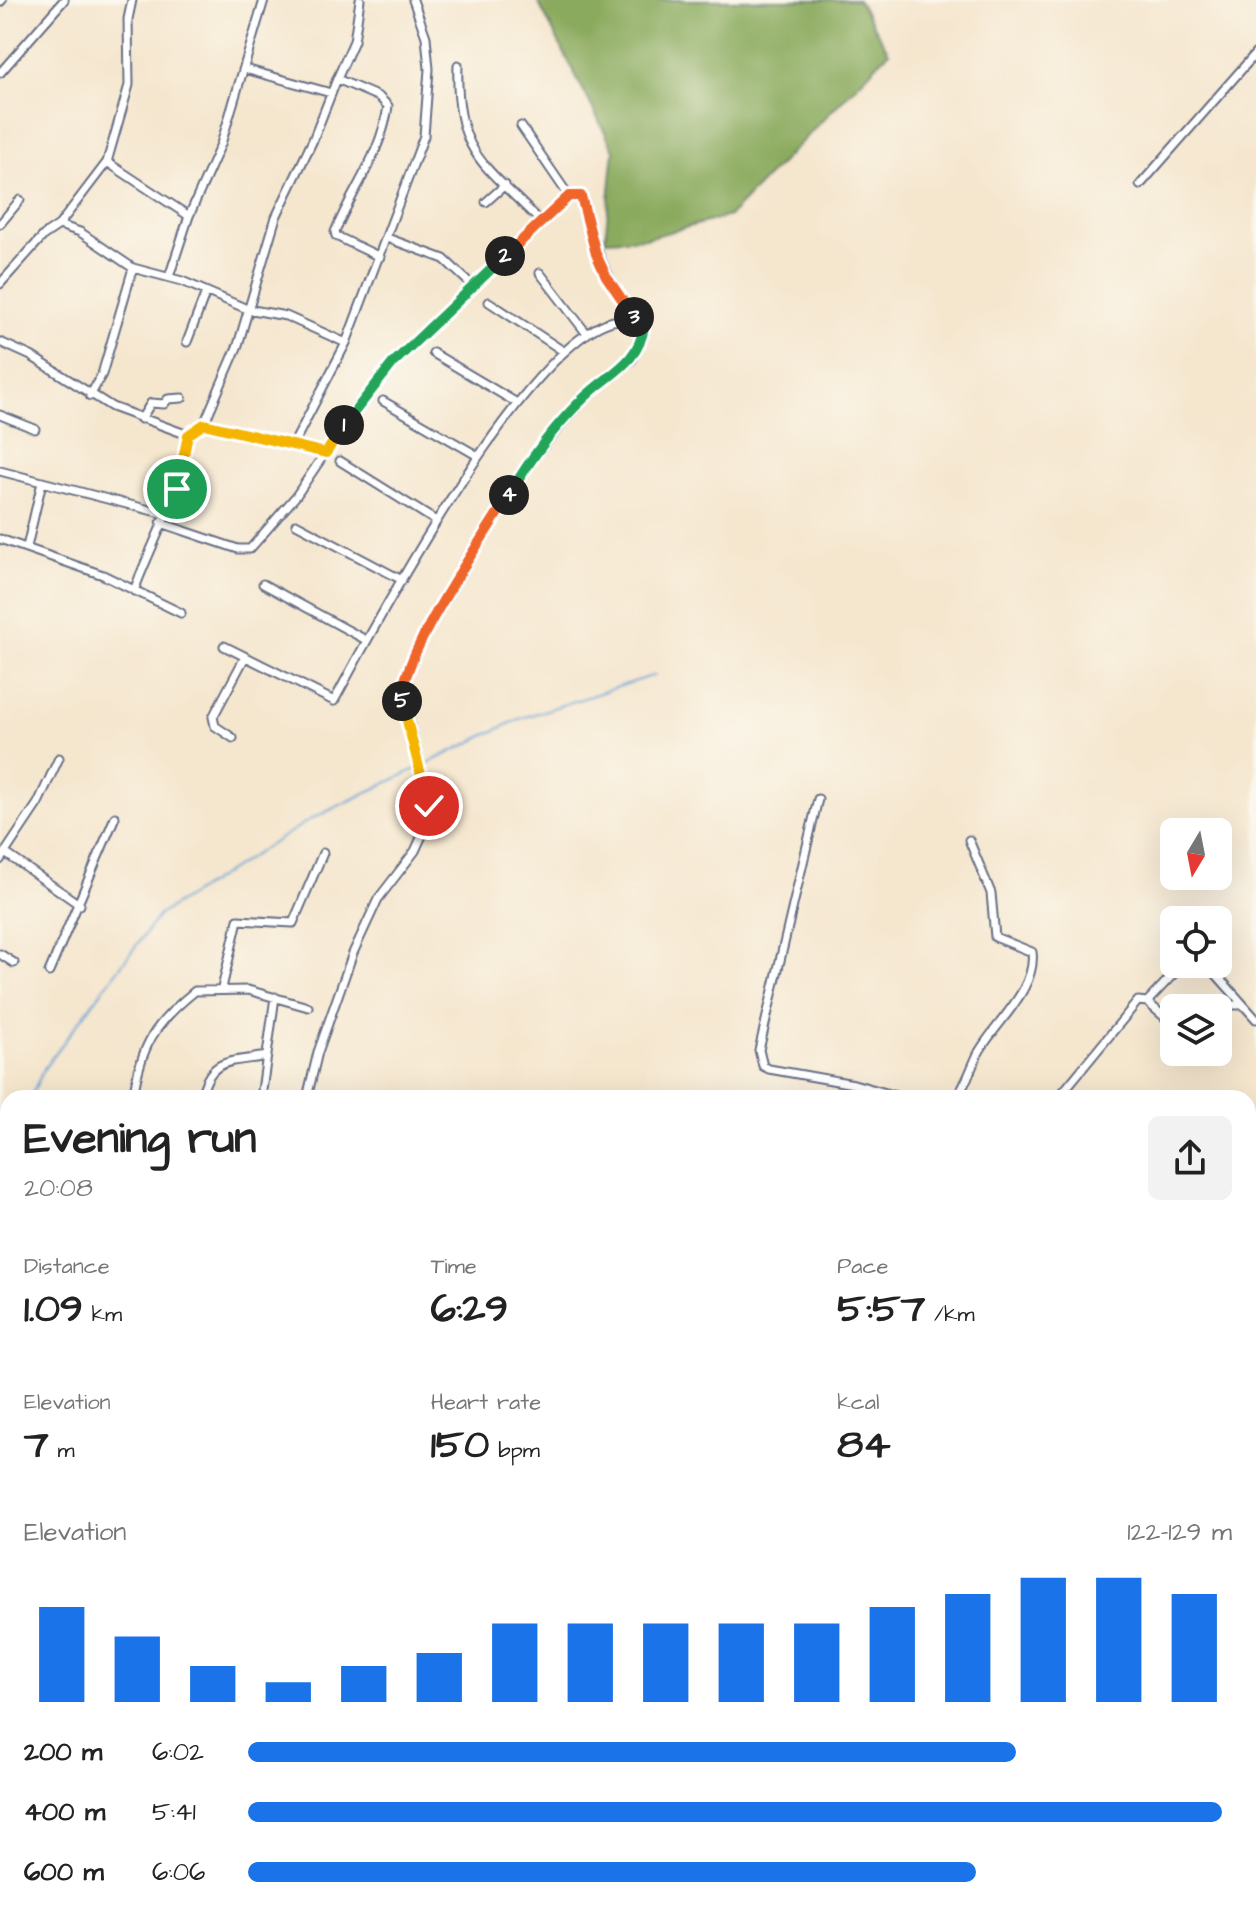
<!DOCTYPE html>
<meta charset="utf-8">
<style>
:root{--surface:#fff;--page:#f2f2f2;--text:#222;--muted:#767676;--accent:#1a73e8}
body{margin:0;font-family:"Architects Daughter",sans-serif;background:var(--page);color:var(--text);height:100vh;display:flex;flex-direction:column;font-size:30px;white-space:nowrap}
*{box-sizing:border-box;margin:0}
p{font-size:26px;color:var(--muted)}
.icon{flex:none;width:44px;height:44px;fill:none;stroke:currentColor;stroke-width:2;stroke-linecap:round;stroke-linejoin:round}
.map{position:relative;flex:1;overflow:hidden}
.panel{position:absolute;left:0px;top:1090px;width:1256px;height:830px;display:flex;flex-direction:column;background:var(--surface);border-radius:24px 24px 0 0;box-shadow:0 8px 32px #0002}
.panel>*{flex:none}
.needle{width:52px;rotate:190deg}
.fabs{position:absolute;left:1160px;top:818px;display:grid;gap:16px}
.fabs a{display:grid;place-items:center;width:72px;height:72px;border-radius:12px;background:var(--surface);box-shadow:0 8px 32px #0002;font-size:40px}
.pin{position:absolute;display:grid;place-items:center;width:68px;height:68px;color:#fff;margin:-34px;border:4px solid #fff;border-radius:50%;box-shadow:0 2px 8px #0007}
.km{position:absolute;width:40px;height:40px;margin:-20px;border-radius:50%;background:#222;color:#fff;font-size:22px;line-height:40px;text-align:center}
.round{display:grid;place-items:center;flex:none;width:84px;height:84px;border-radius:12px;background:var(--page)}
.headline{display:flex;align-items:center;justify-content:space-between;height:136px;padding:0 24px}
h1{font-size:44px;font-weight:800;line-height:60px}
.figures{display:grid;grid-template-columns:repeat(3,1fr);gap:12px;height:136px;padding:8px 24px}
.figures div{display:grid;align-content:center}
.figures b{font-size:40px;font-weight:800}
.figures small{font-size:22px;font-weight:400}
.figures p{font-size:22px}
.chart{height:224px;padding:16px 24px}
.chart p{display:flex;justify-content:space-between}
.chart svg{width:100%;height:144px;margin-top:8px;stroke:var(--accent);stroke-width:6}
ul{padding:0 24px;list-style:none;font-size:26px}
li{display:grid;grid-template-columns:128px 96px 1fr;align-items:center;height:60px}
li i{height:20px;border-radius:10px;background:var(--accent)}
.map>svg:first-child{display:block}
.forest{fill:#8aaa5d;stroke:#526c5e;stroke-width:2}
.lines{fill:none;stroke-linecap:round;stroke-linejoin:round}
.stream{stroke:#60a0d3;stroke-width:2}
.minor-casing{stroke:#676f85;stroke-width:11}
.tertiary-casing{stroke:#676f85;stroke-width:13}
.secondary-casing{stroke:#676f85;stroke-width:14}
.minor{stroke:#fff;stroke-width:7}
.tertiary{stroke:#fff;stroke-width:9}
.secondary{stroke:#fee4c6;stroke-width:10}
.split-1-casing{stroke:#fff;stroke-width:16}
.split-2-casing{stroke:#fff;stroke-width:16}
.split-3-casing{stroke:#fff;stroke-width:16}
.split-4-casing{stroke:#fff;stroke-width:16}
.split-5-casing{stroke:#fff;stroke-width:16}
.split-6-casing{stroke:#fff;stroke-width:16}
.split-1{stroke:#f5b400;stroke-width:10}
.split-2{stroke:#22a559;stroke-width:10}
.split-3{stroke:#f0652b;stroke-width:10}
.split-4{stroke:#22a559;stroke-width:10}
.split-5{stroke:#f0652b;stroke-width:10}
.split-6{stroke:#f5b400;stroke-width:10}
</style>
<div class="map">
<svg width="1256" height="1919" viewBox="0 0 1256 1919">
<rect width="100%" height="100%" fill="#fbf7ec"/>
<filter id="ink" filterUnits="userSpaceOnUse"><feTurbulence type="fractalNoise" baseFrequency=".0125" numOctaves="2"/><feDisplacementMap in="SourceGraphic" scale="16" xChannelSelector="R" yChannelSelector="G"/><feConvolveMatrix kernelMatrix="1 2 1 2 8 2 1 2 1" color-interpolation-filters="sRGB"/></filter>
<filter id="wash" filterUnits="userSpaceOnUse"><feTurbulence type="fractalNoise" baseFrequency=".006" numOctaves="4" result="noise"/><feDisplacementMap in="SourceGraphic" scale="32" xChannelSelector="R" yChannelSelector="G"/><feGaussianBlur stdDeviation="1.8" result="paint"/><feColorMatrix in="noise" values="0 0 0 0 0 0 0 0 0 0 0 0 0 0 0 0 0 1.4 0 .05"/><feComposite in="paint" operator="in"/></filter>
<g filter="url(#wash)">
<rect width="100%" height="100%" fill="#f5e6ce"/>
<path class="forest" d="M 537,0 L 858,0 L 889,52 L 729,216 L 647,238 L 605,240 L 614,150 Z
M 0,1139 L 8,1143 L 8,1912 L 141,1912 L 141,1919 L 0,1919 Z"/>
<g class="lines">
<path class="stream" d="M 422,766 L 519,719 L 655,675
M 30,1098 L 45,1067 L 159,915 L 311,819 L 416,769
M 0,1160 L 8,1144"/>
</g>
</g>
<g filter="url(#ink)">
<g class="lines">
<defs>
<path id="minor" d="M 0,2 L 2,0
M 458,65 C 455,153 483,163 540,221
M 245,69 L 331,93
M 0,73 L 64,0
M 337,79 L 354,41 L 360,0
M 521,126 L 569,196
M 107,162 L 189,216 L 169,277
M 1140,185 L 1256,53
M 486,202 L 505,185
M 189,216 L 221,144 L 264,0
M 0,224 L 20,200
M 59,225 L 80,232 L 133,268 L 182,281 L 247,309 L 286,316 L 346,343
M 387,238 L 444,259 L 474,287
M 540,273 L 587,334
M 0,284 L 44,235 L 59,225 L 107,162 L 129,85 L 128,19 L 132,0
M 489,302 L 563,351
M 0,342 L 31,356 L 112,407 L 188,435
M 187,342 L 206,292
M 433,353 L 517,403
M 90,396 L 102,374 L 133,268
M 383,401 L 478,456
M 0,415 L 35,429
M 141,419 L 151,403 L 164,404 L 168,399 L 182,398
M 204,424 L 326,453
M 188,435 L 204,424 L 238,345 L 276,217 L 313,140 L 337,79 L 379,97 L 388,106 C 382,153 352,190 335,232 L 336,236 L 380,257
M 294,443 L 346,343 L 424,136 L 429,69 L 426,37 L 413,0
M 340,461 L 436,521
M 0,471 L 165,514
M 161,523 L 238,549 L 250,549 L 296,496 L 354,410 L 393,363 L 569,196 L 581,196 L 584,202 C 596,255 606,276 636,321
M 296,524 L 402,580
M 0,539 L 103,575 L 181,613
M 27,547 L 42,482
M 263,584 L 366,640
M 134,591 C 153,539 183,490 188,435
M 224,646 L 334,701 C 366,643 561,266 644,326 L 642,340 L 632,360 L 585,396 L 524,470 L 420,642 L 402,690 L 429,806 L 425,829 L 415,851 L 378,899 L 353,953 L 318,1052 L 307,1098
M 233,738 L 215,726 L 213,717 L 245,657
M 818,799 L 759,1050 L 763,1066 L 769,1069 L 854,1084 L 904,1098
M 5,853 L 80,905
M 0,860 L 38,803 L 59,758
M 0,954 L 14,963
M 1207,964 L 1256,1019
M 49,972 L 115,817
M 222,988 L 238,920 L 293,923 L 323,853
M 1147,1002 L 1183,964
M 1218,1014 L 1230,1005 L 1240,1005
M 133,1098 C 141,1045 154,1024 195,991 L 248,990 L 308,1007
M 201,1098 C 210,1056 230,1063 267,1056
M 261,1098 L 275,997
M 956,1098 C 967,1084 971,1067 979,1052 C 996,1022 1037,989 1032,952 L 995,937 L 991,893 L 969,840
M 1058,1098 L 1138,1001 L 1147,1002 L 1174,1025
M 1248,1297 L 1256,1283
M 1248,1400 L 1256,1388
M 1248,1691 L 1256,1697
M 1248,1879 L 1256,1885
M 993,1912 L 1002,1919
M 1107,1912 L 1116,1919
M 1222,1912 L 1232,1919
M 541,1917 L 560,1912
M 186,1919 L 186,1912
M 466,1919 L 466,1912
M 725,1919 L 731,1912"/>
<path id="tertiary" d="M 1248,1233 L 1256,1221
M 1248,1795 L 1256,1801
M 797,1919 L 803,1912"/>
<path id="secondary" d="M 1248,1263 L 1256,1250
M 826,1919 L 832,1912"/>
</defs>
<use href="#minor" class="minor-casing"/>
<use href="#tertiary" class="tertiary-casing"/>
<use href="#secondary" class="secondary-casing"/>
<use href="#minor" class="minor"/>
<use href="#tertiary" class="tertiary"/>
<use href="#secondary" class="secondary"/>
</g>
</g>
<g class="lines" filter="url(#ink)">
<defs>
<path id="split-1" d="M 177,489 L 188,435 L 204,424 L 326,453 L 344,425"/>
<path id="split-2" d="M 344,425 L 393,363 L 505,256"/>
<path id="split-3" d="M 505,256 L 569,196 L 581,196 L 596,254 L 606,276 L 634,317"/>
<path id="split-4" d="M 509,495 C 529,461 557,423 586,396 C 610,373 639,363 644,326 L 634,317"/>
<path id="split-5" d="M 402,701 C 400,655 483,539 509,495"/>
<path id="split-6" d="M 402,701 L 429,806"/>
</defs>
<use href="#split-1" class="split-1-casing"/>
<use href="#split-2" class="split-2-casing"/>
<use href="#split-3" class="split-3-casing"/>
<use href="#split-4" class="split-4-casing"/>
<use href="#split-5" class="split-5-casing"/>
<use href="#split-6" class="split-6-casing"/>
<use href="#split-1" class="split-1"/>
<use href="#split-2" class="split-2"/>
<use href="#split-3" class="split-3"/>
<use href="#split-4" class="split-4"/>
<use href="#split-5" class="split-5"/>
<use href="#split-6" class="split-6"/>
</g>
</svg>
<div class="fabs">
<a><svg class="needle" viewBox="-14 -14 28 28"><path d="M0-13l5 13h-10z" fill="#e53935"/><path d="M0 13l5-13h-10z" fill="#767676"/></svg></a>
<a><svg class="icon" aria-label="locate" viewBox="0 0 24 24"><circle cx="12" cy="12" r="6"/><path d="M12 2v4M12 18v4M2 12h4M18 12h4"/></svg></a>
<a><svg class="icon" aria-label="layers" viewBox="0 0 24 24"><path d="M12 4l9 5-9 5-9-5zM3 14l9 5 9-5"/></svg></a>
</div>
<div class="pin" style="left:177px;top:489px;background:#1e9e55"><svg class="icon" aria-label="arrive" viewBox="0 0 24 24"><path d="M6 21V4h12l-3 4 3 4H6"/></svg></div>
<div class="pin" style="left:429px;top:806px;background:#d93025"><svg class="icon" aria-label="check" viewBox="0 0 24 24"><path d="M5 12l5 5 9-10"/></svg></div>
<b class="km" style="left:344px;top:425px">1</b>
<b class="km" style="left:505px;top:256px">2</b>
<b class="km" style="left:634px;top:317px">3</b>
<b class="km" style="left:509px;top:495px">4</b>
<b class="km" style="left:402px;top:701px">5</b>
<section class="panel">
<div class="headline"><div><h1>Evening run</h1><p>20:08</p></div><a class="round"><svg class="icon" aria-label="share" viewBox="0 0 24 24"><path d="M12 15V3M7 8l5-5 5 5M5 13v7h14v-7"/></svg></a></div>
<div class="figures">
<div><p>Distance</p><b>1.09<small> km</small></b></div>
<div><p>Time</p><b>6:29</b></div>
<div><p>Pace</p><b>5:57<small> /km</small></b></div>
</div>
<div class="figures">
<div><p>Elevation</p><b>7<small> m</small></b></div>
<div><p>Heart rate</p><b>150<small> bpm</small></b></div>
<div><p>kcal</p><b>84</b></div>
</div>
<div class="chart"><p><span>Elevation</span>122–129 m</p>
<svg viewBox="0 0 160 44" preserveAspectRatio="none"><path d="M5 44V15M15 44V24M25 44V33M35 44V38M45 44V33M55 44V29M65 44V20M75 44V20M85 44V20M95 44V20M105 44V20M115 44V15M125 44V11M135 44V6M145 44V6M155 44V11"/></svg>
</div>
<ul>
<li><b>200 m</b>6:02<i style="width:78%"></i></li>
<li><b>400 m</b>5:41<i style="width:99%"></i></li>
<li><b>600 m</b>6:06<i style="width:74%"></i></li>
</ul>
</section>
</div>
